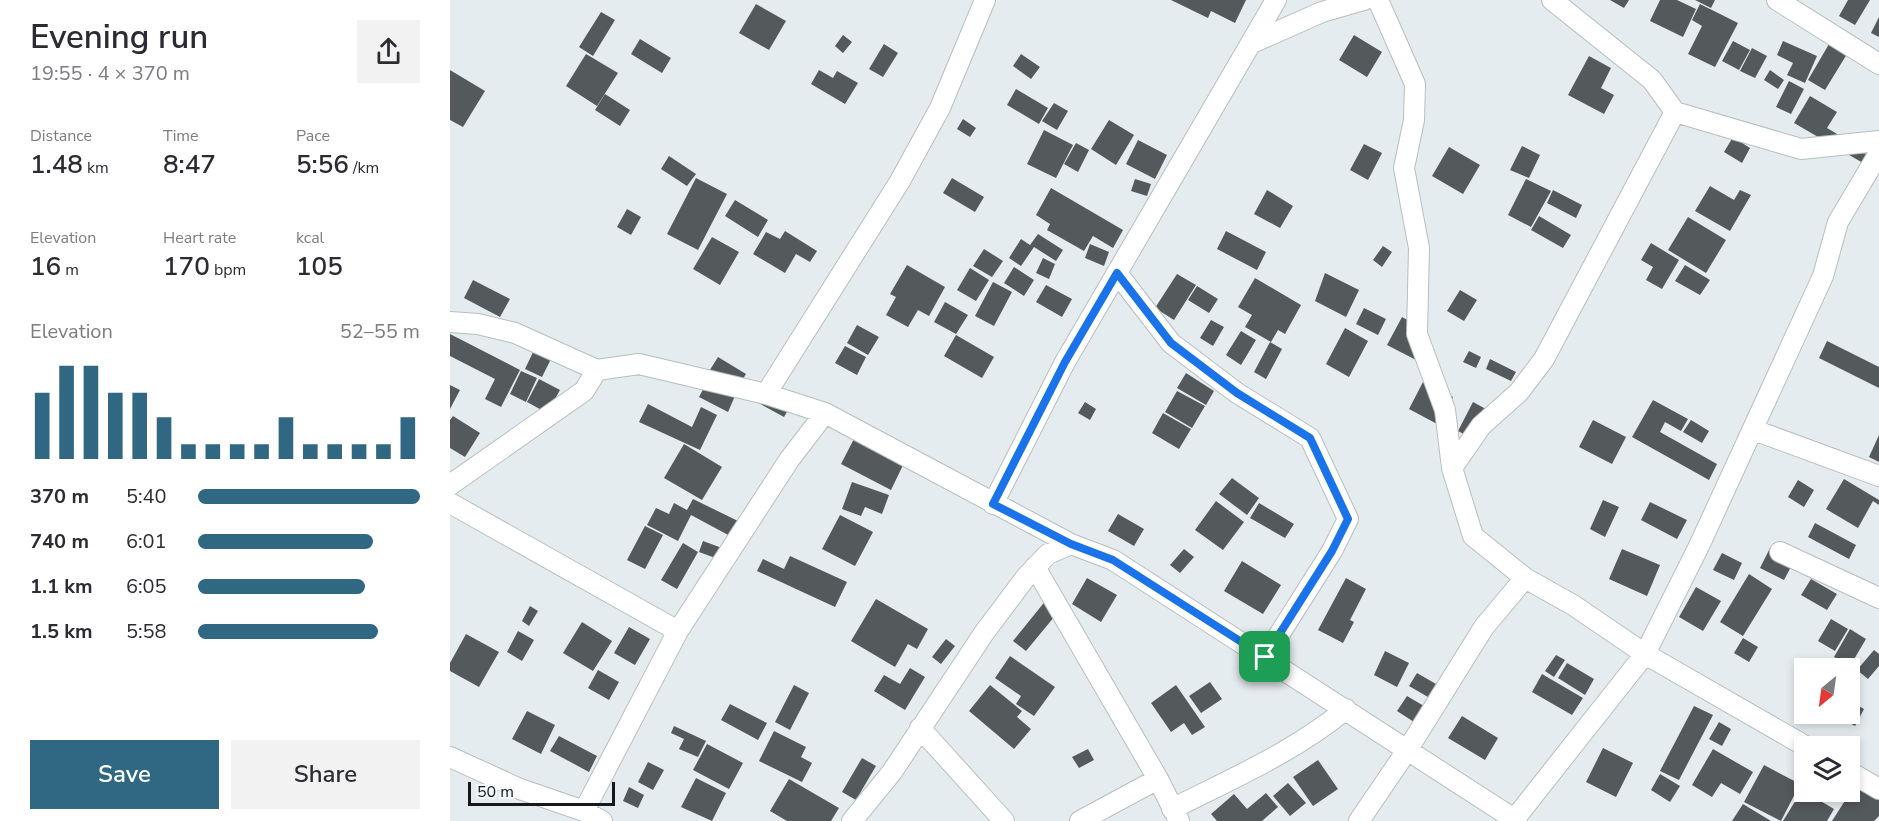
<!DOCTYPE html>
<meta charset="utf-8">
<style>
:root{--surface:#fff;--page:#f2f2f3;--text:#2b2b33;--muted:#7c7c81;--accent:#306782}
body{margin:0;font-family:"Nunito Sans",sans-serif;background:var(--page);color:var(--text);height:100vh;display:flex;flex-direction:column;font-size:22px;white-space:nowrap}
*{box-sizing:border-box;margin:0}
p{font-size:20px;color:var(--muted)}
.icon{flex:none;width:33px;height:33px;fill:none;stroke:currentColor;stroke-width:2;stroke-linecap:round;stroke-linejoin:round}
.map{position:relative;flex:1;overflow:hidden}
.details{display:flex;flex-direction:column;background:var(--surface);width:450px}
.details>*{flex:none}
.needle{width:39px;rotate:209deg}
.tools{position:absolute;left:1344px;top:658px;display:grid;gap:12px}
.tools a{display:grid;place-items:center;width:66px;height:66px;border-radius:0px;background:var(--surface);box-shadow:0 3px 9px #0003;font-size:30px}
.scale{position:absolute;left:18px;bottom:15px;width:147px;box-sizing:border-box;padding-left:6px;border:3px solid #161819;border-top:0;font-size:16px;line-height:21px;white-space:nowrap;color:#161819;-webkit-text-stroke:4px #f3f9fc;paint-order:stroke}
.pin{position:absolute;display:grid;place-items:center;width:51px;height:51px;color:#fff;margin:-26px;border-radius:12px;box-shadow:0 3px 9px #0006}
.round{display:grid;place-items:center;flex:none;width:63px;height:63px;border-radius:0px;background:var(--page)}
.overview{display:flex;align-items:center;justify-content:space-between;height:102px;padding:0 30px}
h1{font-size:33px;font-weight:600;line-height:45px}
.figures{display:grid;grid-template-columns:repeat(3,1fr);gap:9px;height:102px;padding:6px 30px}
.figures div{display:grid;align-content:center}
.figures b{font-size:26px;font-weight:600}
.figures small{font-size:16px;font-weight:400}
.figures p{font-size:16px}
.chart{height:168px;padding:12px 30px}
.chart p{display:flex;justify-content:space-between}
.chart svg{width:100%;height:108px;margin-top:6px;stroke:var(--accent);stroke-width:6}
.action{display:flex;gap:12px;margin-top:auto;padding:12px 30px}
.action a{flex:1;height:69px;border-radius:0px;background:var(--accent);color:#fff;font-size:24px;font-weight:600;line-height:69px;text-align:center}
.action a+a{background:var(--page);color:var(--text)}
ul{padding:0 30px;list-style:none;font-size:20px}
li{display:grid;grid-template-columns:96px 72px 1fr;align-items:center;height:45px}
li i{height:15px;border-radius:8px;background:var(--accent)}
main{display:flex;flex:1;min-height:0}
.map>svg:first-child{display:block}
.building{fill:#54595c}
.lines{fill:none;stroke-linecap:round;stroke-linejoin:round}
.minor-casing{stroke:#b7bdc1;stroke-width:22}
.minor{stroke:#fff;stroke-width:20}
.route-casing{stroke:#fff;stroke-width:12}
.route{stroke:#1a73e8;stroke-width:8}
</style>
<main>
<section class="details">
<div class="overview"><div><h1>Evening run</h1><p>19:55 · 4 × 370 m</p></div><a class="round"><svg class="icon" aria-label="share" viewBox="0 0 24 24"><path d="M12 15V3M7 8l5-5 5 5M5 13v7h14v-7"/></svg></a></div>
<div class="figures">
<div><p>Distance</p><b>1.48<small> km</small></b></div>
<div><p>Time</p><b>8:47</b></div>
<div><p>Pace</p><b>5:56<small> /km</small></b></div>
</div>
<div class="figures">
<div><p>Elevation</p><b>16<small> m</small></b></div>
<div><p>Heart rate</p><b>170<small> bpm</small></b></div>
<div><p>kcal</p><b>105</b></div>
</div>
<div class="chart"><p><span>Elevation</span>52–55 m</p>
<svg viewBox="0 0 160 44" preserveAspectRatio="none"><path d="M5 44V17M15 44V6M25 44V6M35 44V17M45 44V17M55 44V27M65 44V38M75 44V38M85 44V38M95 44V38M105 44V27M115 44V38M125 44V38M135 44V38M145 44V38M155 44V27"/></svg>
</div>
<ul>
<li><b>370 m</b>5:40<i style="width:100%"></i></li>
<li><b>740 m</b>6:01<i style="width:79%"></i></li>
<li><b>1.1 km</b>6:05<i style="width:75%"></i></li>
<li><b>1.5 km</b>5:58<i style="width:81%"></i></li>
</ul>
<div class="action"><a>Save</a><a>Share</a></div>
</section>
<div class="map">
<svg width="1429" height="821" viewBox="0 0 1429 821">
<rect width="100%" height="100%" fill="#e5ecef"/>
<path class="building" d="M 721,0 L 796,0 L 785,23 L 761,11 L 758,18 Z
M 1160,0 L 1179,0 L 1174,8 Z
M 1210,0 L 1227,0 L 1246,9 L 1233,37 L 1200,21 Z
M 1245,0 L 1265,0 L 1261,8 Z
M 1398,0 L 1420,0 L 1405,25 L 1389,16 Z
M 306,4 L 336,21 L 319,50 L 289,33 Z
M 1250,4 L 1288,23 L 1265,67 L 1238,54 L 1252,26 L 1242,20 Z
M 151,12 L 165,20 L 143,56 L 129,47 Z
M 1429,17 L 1429,37 L 1421,33 Z
M 393,35 L 402,42 L 393,53 L 385,46 Z
M 904,35 L 932,52 L 917,77 L 889,60 Z
M 190,39 L 221,58 L 212,73 L 181,54 Z
M 1283,41 L 1300,50 L 1289,70 L 1272,61 Z
M 1333,41 L 1367,56 L 1355,83 L 1337,75 L 1343,63 L 1327,55 Z
M 434,44 L 448,53 L 433,77 L 419,69 Z
M 1379,44 L 1397,54 L 1375,90 L 1358,80 Z
M 1302,48 L 1317,56 L 1305,78 L 1290,71 Z
M 136,54 L 168,73 L 147,106 L 116,86 Z
M 571,54 L 590,67 L 581,79 L 563,66 Z
M 1139,56 L 1161,68 L 1151,88 L 1164,95 L 1154,114 L 1118,95 Z
M 0,70 L 35,91 L 13,127 L 0,120 Z
M 369,70 L 383,78 L 387,71 L 408,83 L 395,104 L 361,84 Z
M 1320,70 L 1334,80 L 1328,89 L 1314,80 Z
M 1339,81 L 1354,89 L 1341,114 L 1326,107 Z
M 566,89 L 598,108 L 589,124 L 557,105 Z
M 155,94 L 180,110 L 170,126 L 145,110 Z
M 1360,96 L 1387,112 L 1377,128 L 1419,153 L 1413,163 L 1344,123 Z
M 604,103 L 618,111 L 607,130 L 592,121 Z
M 513,119 L 526,128 L 520,137 L 507,129 Z
M 659,120 L 684,135 L 666,165 L 641,149 Z
M 594,130 L 623,145 L 606,178 L 577,164 Z
M 1283,137 L 1300,148 L 1292,163 L 1274,152 Z
M 688,140 L 717,155 L 705,179 L 676,164 Z
M 626,143 L 639,150 L 628,172 L 614,164 Z
M 914,144 L 932,153 L 918,180 L 900,170 Z
M 1072,146 L 1090,155 L 1079,178 L 1060,170 Z
M 999,147 L 1030,165 L 1013,194 L 982,176 Z
M 219,156 L 246,174 L 237,186 L 211,169 Z
M 246,178 L 277,194 L 248,250 L 217,234 Z
M 502,178 L 534,197 L 525,212 L 493,193 Z
M 685,179 L 701,184 L 697,196 L 681,191 Z
M 1076,179 L 1101,191 L 1081,227 L 1058,215 Z
M 1260,186 L 1284,200 L 1290,190 L 1301,195 L 1280,231 L 1245,211 Z
M 601,188 L 673,230 L 663,248 L 643,236 L 634,251 L 597,230 L 600,224 L 586,215 Z
M 817,190 L 843,206 L 830,228 L 804,214 Z
M 1103,190 L 1132,205 L 1126,218 L 1097,203 Z
M 285,200 L 318,220 L 308,237 L 275,216 Z
M 177,209 L 191,217 L 181,235 L 167,227 Z
M 1089,216 L 1121,235 L 1113,248 L 1081,230 Z
M 1238,217 L 1276,240 L 1256,273 L 1218,250 Z
M 335,231 L 367,251 L 360,262 L 346,254 L 335,273 L 303,254 L 316,232 L 330,239 Z
M 776,231 L 816,252 L 807,270 L 767,249 Z
M 588,234 L 613,250 L 606,261 L 584,247 L 571,266 L 559,258 L 571,239 L 580,245 Z
M 262,237 L 289,252 L 270,285 L 243,269 Z
M 1201,243 L 1229,260 L 1212,289 L 1196,280 L 1203,267 L 1191,260 Z
M 640,244 L 659,252 L 654,266 L 635,258 Z
M 933,246 L 942,252 L 932,267 L 923,260 Z
M 534,249 L 553,261 L 542,277 L 523,266 Z
M 593,258 L 605,264 L 599,279 L 586,273 Z
M 457,265 L 495,287 L 479,316 L 468,310 L 458,327 L 436,315 L 446,297 L 440,294 Z
M 1235,265 L 1260,280 L 1250,295 L 1225,281 Z
M 564,267 L 584,280 L 574,296 L 554,283 Z
M 520,268 L 539,280 L 526,301 L 507,290 Z
M 875,273 L 909,290 L 896,317 L 865,301 Z
M 727,274 L 746,285 L 724,320 L 705,308 Z
M 805,278 L 851,305 L 835,334 L 828,330 L 821,342 L 795,327 L 802,315 L 788,307 Z
M 23,280 L 60,299 L 50,317 L 14,298 Z
M 543,282 L 562,292 L 544,326 L 525,316 Z
M 596,285 L 622,299 L 612,317 L 586,302 Z
M 747,286 L 768,299 L 759,313 L 738,300 Z
M 1010,290 L 1027,300 L 1014,321 L 997,311 Z
M 495,302 L 518,315 L 506,334 L 484,322 Z
M 914,308 L 936,319 L 928,335 L 906,324 Z
M 952,317 L 970,327 L 970,362 L 937,345 Z
M 761,320 L 774,327 L 763,346 L 750,338 Z
M 407,325 L 429,337 L 418,355 L 397,343 Z
M 895,328 L 918,341 L 899,377 L 876,364 Z
M 791,331 L 806,340 L 791,365 L 776,355 Z
M 0,334 L 70,370 L 51,407 L 35,399 L 45,379 L 0,356 Z
M 506,335 L 544,357 L 532,378 L 494,356 Z
M 1377,341 L 1429,367 L 1429,388 L 1369,358 Z
M 820,342 L 832,349 L 816,379 L 804,372 Z
M 395,346 L 416,357 L 407,375 L 385,363 Z
M 85,348 L 102,357 L 92,377 L 75,369 Z
M 1019,351 L 1031,357 L 1026,368 L 1013,362 Z
M 268,357 L 296,374 L 286,390 L 258,373 Z
M 1040,359 L 1066,372 L 1061,381 L 1036,369 Z
M 71,371 L 87,378 L 76,402 L 60,394 Z
M 736,373 L 764,391 L 756,405 L 727,388 Z
M 89,379 L 110,390 L 97,413 L 77,402 Z
M 257,382 L 285,396 L 278,412 L 249,397 Z
M 310,382 L 343,401 L 334,417 L 301,399 Z
M 973,382 L 1003,397 L 989,425 L 959,409 Z
M 0,385 L 10,390 L 0,409 Z
M 727,391 L 755,406 L 742,428 L 715,412 Z
M 1203,400 L 1238,419 L 1231,431 L 1215,422 L 1210,432 L 1267,464 L 1259,480 L 1182,437 Z
M 635,402 L 646,409 L 640,420 L 628,413 Z
M 1023,402 L 1045,414 L 1030,443 L 1008,431 Z
M 198,404 L 242,427 L 251,407 L 267,415 L 250,450 L 189,422 Z
M 713,413 L 741,429 L 729,449 L 702,433 Z
M 3,416 L 30,433 L 15,457 L 0,448 L 0,420 Z
M 1143,420 L 1176,437 L 1162,464 L 1129,447 Z
M 1241,420 L 1259,431 L 1252,443 L 1233,432 Z
M 407,433 L 456,459 L 441,490 L 391,464 Z
M 1429,435 L 1429,462 L 1419,457 Z
M 234,444 L 272,467 L 252,500 L 214,478 Z
M 782,478 L 809,498 L 797,515 L 769,494 Z
M 1394,479 L 1429,500 L 1429,505 L 1423,501 L 1408,528 L 1376,509 Z
M 1348,480 L 1364,490 L 1354,507 L 1338,497 Z
M 402,482 L 439,495 L 432,514 L 415,507 L 411,516 L 392,509 Z
M 243,499 L 288,521 L 280,536 L 241,515 L 228,541 L 197,525 L 206,508 L 219,514 L 224,503 L 237,510 Z
M 1153,500 L 1169,507 L 1155,537 L 1140,529 Z
M 766,501 L 794,522 L 773,550 L 745,530 Z
M 1200,502 L 1237,520 L 1227,539 L 1191,520 Z
M 809,503 L 844,524 L 835,538 L 800,518 Z
M 668,514 L 694,529 L 684,546 L 658,531 Z
M 390,515 L 423,532 L 405,566 L 372,549 Z
M 1365,523 L 1406,545 L 1399,559 L 1358,537 Z
M 195,526 L 213,535 L 195,569 L 177,560 Z
M 253,541 L 272,548 L 268,559 L 249,552 Z
M 233,543 L 248,552 L 227,589 L 211,580 Z
M 1320,548 L 1344,561 L 1334,580 L 1310,568 Z
M 734,549 L 744,557 L 730,573 L 720,565 Z
M 1172,549 L 1210,565 L 1197,596 L 1159,579 Z
M 1272,553 L 1292,563 L 1284,580 L 1263,570 Z
M 340,556 L 397,582 L 385,607 L 307,571 L 313,559 L 334,569 Z
M 792,561 L 831,585 L 813,614 L 774,591 Z
M 1299,574 L 1322,589 L 1293,636 L 1270,622 Z
M 637,578 L 667,595 L 651,622 L 622,604 Z
M 896,578 L 916,589 L 900,620 L 904,622 L 893,643 L 868,630 Z
M 1361,579 L 1387,594 L 1377,610 L 1351,595 Z
M 1246,587 L 1271,601 L 1253,631 L 1229,617 Z
M 601,594 L 614,605 L 576,651 L 563,641 Z
M 426,599 L 478,629 L 467,649 L 458,644 L 445,667 L 401,641 Z
M 80,606 L 88,611 L 79,626 L 72,621 Z
M 1381,619 L 1398,629 L 1385,651 L 1368,641 Z
M 132,622 L 162,641 L 143,671 L 113,653 Z
M 179,627 L 200,639 L 185,665 L 164,653 Z
M 1400,629 L 1416,639 L 1400,666 L 1384,657 Z
M 68,631 L 84,640 L 72,661 L 57,652 Z
M 16,634 L 49,652 L 29,687 L 0,671 L 0,663 Z
M 1293,638 L 1308,647 L 1299,662 L 1284,653 Z
M 496,639 L 505,646 L 491,664 L 482,657 Z
M 1424,650 L 1429,654 L 1429,666 L 1418,679 L 1407,670 Z
M 935,651 L 959,663 L 947,687 L 924,675 Z
M 1106,655 L 1115,660 L 1104,677 L 1095,671 Z
M 560,656 L 605,687 L 584,716 L 566,704 L 571,696 L 545,678 Z
M 1117,663 L 1144,679 L 1135,695 L 1108,678 Z
M 460,668 L 475,677 L 455,710 L 424,691 L 434,675 L 450,684 Z
M 148,670 L 169,682 L 159,700 L 138,688 Z
M 967,673 L 986,684 L 978,697 L 959,686 Z
M 1092,674 L 1133,698 L 1122,715 L 1082,692 Z
M 760,682 L 772,699 L 751,713 L 739,696 Z
M 344,685 L 359,693 L 340,730 L 325,722 Z
M 540,685 L 572,711 L 567,717 L 581,729 L 564,749 L 519,711 Z
M 726,685 L 755,727 L 742,735 L 734,723 L 721,732 L 701,703 Z
M 957,696 L 974,706 L 964,722 L 947,711 Z
M 1400,701 L 1414,709 L 1405,726 L 1390,717 L 1392,714 L 1400,714 Z
M 280,704 L 317,723 L 308,740 L 271,720 Z
M 1244,706 L 1263,715 L 1229,780 L 1210,771 Z
M 77,711 L 105,725 L 91,754 L 62,739 Z
M 1012,716 L 1048,738 L 1035,760 L 998,738 Z
M 1269,722 L 1281,729 L 1272,746 L 1259,739 Z
M 224,726 L 256,741 L 248,757 L 229,749 L 234,739 L 221,733 Z
M 324,731 L 356,747 L 351,757 L 362,763 L 352,782 L 309,761 Z
M 109,736 L 147,756 L 139,772 L 100,751 Z
M 257,744 L 293,763 L 279,789 L 243,770 Z
M 1153,748 L 1183,763 L 1166,797 L 1136,782 Z
M 638,749 L 644,760 L 629,768 L 622,757 Z
M 1263,749 L 1303,772 L 1290,794 L 1271,783 L 1262,797 L 1242,785 Z
M 412,758 L 426,766 L 406,800 L 392,792 Z
M 868,760 L 888,789 L 863,806 L 843,777 Z
M 198,762 L 214,770 L 203,790 L 188,782 Z
M 1314,765 L 1350,784 L 1331,821 L 1294,802 Z
M 1210,774 L 1230,786 L 1220,802 L 1201,790 Z
M 246,778 L 276,793 L 262,821 L 231,807 Z
M 339,779 L 389,808 L 381,821 L 337,821 L 320,811 Z
M 838,783 L 856,803 L 840,816 L 823,796 Z
M 1405,785 L 1429,799 L 1429,816 L 1424,821 L 1382,821 Z
M 179,787 L 194,795 L 188,808 L 173,801 Z
M 1352,790 L 1384,809 L 1377,821 L 1333,821 Z
M 816,793 L 828,807 L 812,821 L 767,821 L 761,814 L 784,794 L 797,809 Z
M 1293,804 L 1321,821 L 1282,821 Z"/>
<g class="lines">
<defs>
<path id="minor" d="M 928,0 L 965,84 L 964,120 L 954,168 L 969,248 L 967,334 L 995,410 L 1002,468 L 1023,536 L 1075,578 L 1123,605 L 1195,654 L 1357,747
M 1102,0 L 1202,80 L 1225,112 L 1351,149 L 1429,141
M 1327,0 L 1429,64
M 802,43 L 872,12 L 914,0
M 667,273 L 721,343 L 787,393 L 860,438 L 898,519 L 882,551 L 815,657
M 0,322 L 28,324 L 65,333 L 147,370 L 189,364 L 316,394 L 375,413 L 621,544
M 316,394 L 450,181 L 490,108 L 535,0
M 1304,430 L 1429,476
M 1002,468 L 1031,426 L 1069,392 L 1094,359 L 1225,112
M 0,485 L 134,391 L 147,370
M 0,503 L 228,631
M 543,504 L 615,362 L 826,0
M 1330,552 L 1429,598
M 585,567 L 708,779 L 729,821
M 470,728 L 554,821
M 0,757 L 70,789 L 134,811 L 152,821
M 1400,772 L 1429,789
M 722,809 C 783,778 844,752 896,709
M 134,811 L 228,631 L 339,460 L 375,413
M 402,821 L 442,772 L 534,633 L 576,577 L 598,554 L 621,544 L 663,560 L 1067,821
M 630,821 L 708,779
M 909,821 L 958,749 L 1034,627 L 1075,578
M 1063,821 L 1195,654 L 1249,546 L 1373,276 L 1388,222 L 1429,153"/>
</defs>
<use href="#minor" class="minor-casing"/>
<use href="#minor" class="minor"/>
</g>
<g class="lines">
<defs>
<path id="route" d="M 667,273 L 721,343 L 787,393 L 860,438 L 898,519 L 882,551 L 815,657 L 663,560 L 621,544 L 543,504 L 615,362 Z"/>
</defs>
<use href="#route" class="route-casing"/>
<use href="#route" class="route"/>
</g>
</svg>
<div class="tools">
<a><svg class="needle" viewBox="-14 -14 28 28"><path d="M0-13l5 13h-10z" fill="#e53935"/><path d="M0 13l5-13h-10z" fill="#7c7c81"/></svg></a>
<a><svg class="icon" aria-label="layers" viewBox="0 0 24 24"><path d="M12 4l9 5-9 5-9-5zM3 14l9 5 9-5"/></svg></a>
</div>
<div class="scale">50 m</div>
<div class="pin" style="left:815px;top:657px;background:#1e9e55"><svg class="icon" aria-label="arrive" viewBox="0 0 24 24"><path d="M6 21V4h12l-3 4 3 4H6"/></svg></div>
</div>
</main>
